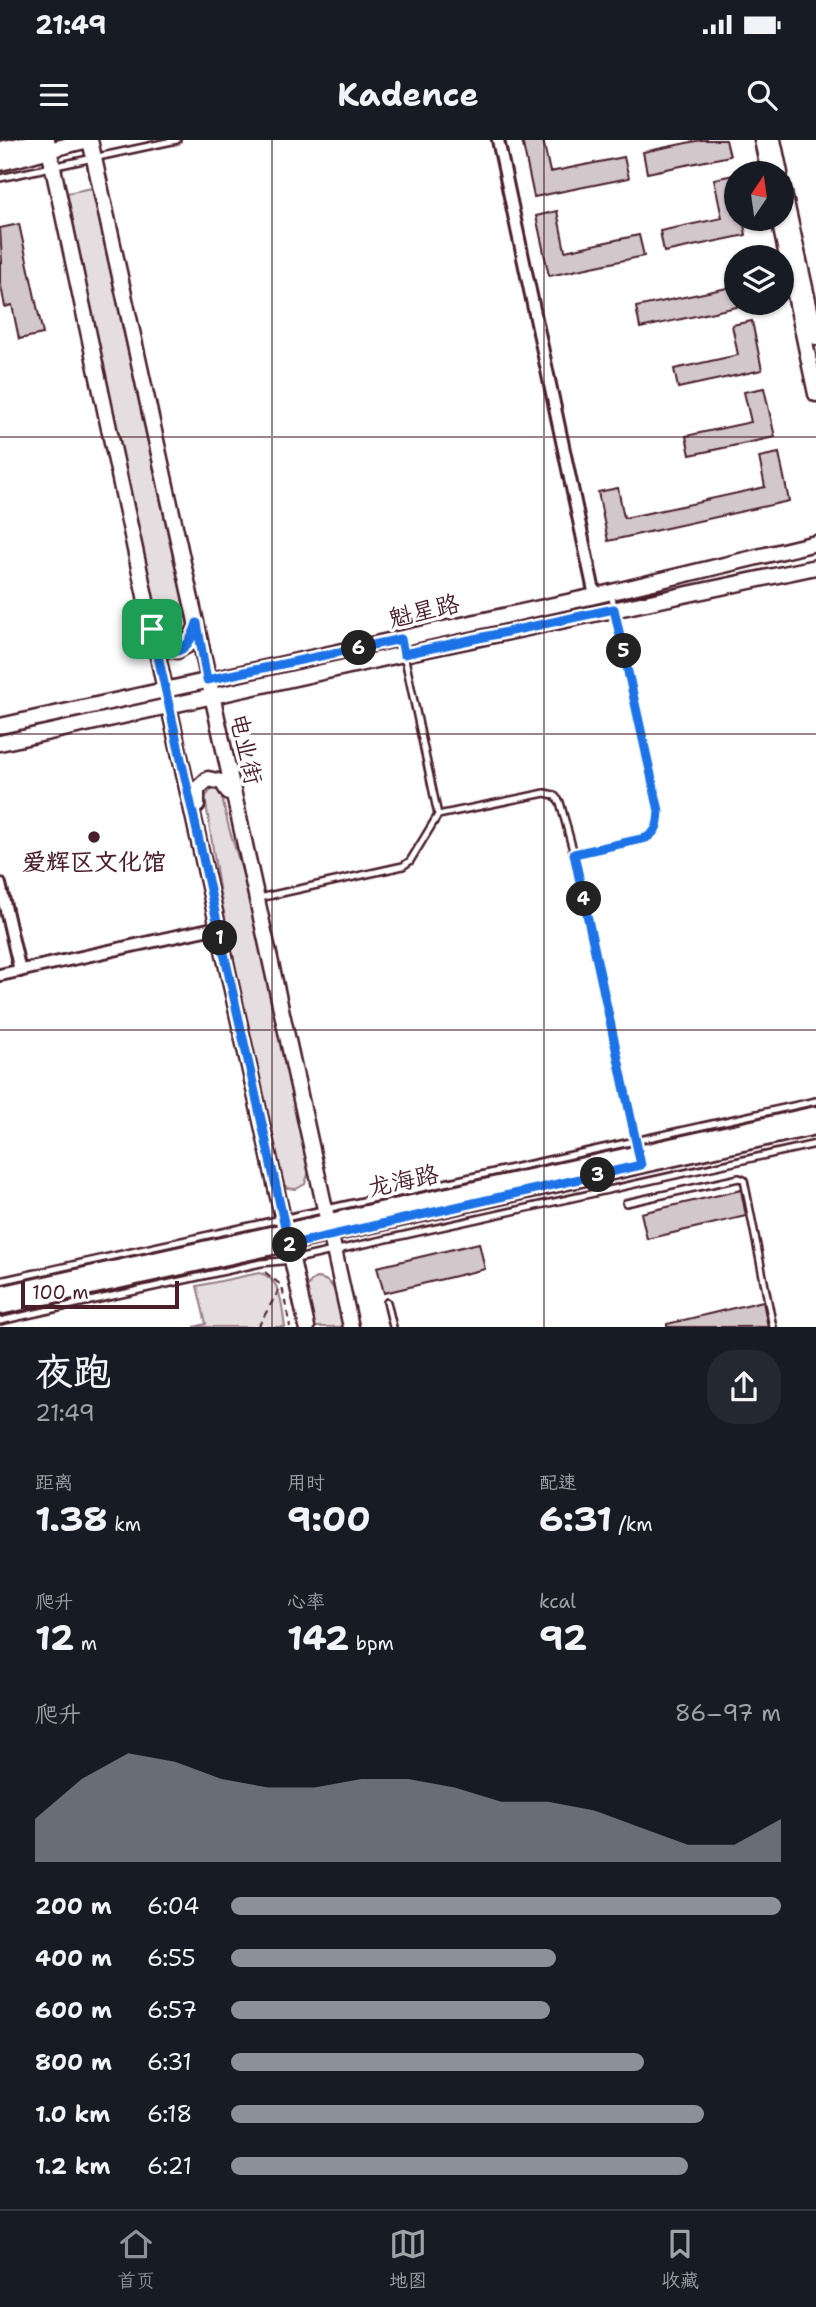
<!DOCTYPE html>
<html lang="zh">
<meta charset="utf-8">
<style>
:root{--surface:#171b24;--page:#242831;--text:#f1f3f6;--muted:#9ea1a6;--line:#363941;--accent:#8c9099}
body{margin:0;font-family:"Shantell Sans","LXGW WenKai TC",sans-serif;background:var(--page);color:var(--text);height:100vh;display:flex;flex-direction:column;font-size:26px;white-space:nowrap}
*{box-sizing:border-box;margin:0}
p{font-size:23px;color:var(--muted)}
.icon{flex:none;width:38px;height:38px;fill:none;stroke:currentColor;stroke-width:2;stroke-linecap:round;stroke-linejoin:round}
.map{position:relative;height:1187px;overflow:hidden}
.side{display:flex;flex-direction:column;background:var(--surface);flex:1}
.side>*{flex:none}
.needle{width:46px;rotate:13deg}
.controls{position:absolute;left:724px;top:21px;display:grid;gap:14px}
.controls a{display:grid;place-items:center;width:70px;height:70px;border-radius:50%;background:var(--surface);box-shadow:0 2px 5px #0004;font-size:35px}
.scale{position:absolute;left:21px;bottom:18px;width:158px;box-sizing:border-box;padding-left:7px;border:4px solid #4a1f2b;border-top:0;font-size:19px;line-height:24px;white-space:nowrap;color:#4a1f2b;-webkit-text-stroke:5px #fff;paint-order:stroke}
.pin{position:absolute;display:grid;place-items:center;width:60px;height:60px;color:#fff;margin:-30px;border-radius:14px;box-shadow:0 4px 10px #0006}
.km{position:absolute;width:35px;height:35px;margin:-18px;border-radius:50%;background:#222;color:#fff;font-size:19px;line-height:35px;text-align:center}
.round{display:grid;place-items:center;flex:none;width:74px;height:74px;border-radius:28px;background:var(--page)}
.head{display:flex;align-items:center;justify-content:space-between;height:119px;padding:0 35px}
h1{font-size:38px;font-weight:700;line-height:52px}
.figures{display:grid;grid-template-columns:repeat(3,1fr);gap:10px;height:119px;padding:7px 35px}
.figures div{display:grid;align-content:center}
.figures b{font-size:35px;font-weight:700}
.figures small{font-size:19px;font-weight:400}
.figures p{font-size:19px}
.chart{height:196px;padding:14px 35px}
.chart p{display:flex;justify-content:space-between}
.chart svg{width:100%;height:126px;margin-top:7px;fill:var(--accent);opacity:.7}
ul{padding:0 35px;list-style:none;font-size:23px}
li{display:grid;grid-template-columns:112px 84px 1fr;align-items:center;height:52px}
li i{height:18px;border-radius:9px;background:var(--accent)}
.status{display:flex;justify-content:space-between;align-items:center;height:49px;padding:0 35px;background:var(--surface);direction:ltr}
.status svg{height:19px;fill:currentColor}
header{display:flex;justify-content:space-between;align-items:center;height:91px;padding:0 35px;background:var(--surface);font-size:32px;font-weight:700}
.tab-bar{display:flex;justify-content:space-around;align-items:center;height:98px;border-top:2px solid var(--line);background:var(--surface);font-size:19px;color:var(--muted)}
.tab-bar a{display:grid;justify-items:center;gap:4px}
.tab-bar .on{color:var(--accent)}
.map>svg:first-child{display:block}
.green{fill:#e5dee0;stroke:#987e86;stroke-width:2}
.building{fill:#d2c7cb;stroke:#4a1f2b;stroke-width:2}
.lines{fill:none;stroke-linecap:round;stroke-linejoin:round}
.lane-casing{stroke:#4a1f2b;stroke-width:10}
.street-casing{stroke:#4a1f2b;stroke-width:16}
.secondary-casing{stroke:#4a1f2b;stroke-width:19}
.path{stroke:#4a1f2b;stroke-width:2;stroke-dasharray:7 5;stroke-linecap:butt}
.lane{stroke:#fff;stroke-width:5}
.street{stroke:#fff;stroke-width:10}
.secondary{stroke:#fff;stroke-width:14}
.route-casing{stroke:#fff;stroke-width:14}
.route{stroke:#1a73e8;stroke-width:9}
.grid{fill:none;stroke:#4a1f2b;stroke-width:2;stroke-opacity:0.55}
.poi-dot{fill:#4a1f2b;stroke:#fff;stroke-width:2.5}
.labels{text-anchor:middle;stroke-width:7;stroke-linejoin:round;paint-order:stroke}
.street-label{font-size:24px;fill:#4a1f2b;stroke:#fff}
.poi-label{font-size:24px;font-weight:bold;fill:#4a1f2b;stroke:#fff}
</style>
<div class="status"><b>21:49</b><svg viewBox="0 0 49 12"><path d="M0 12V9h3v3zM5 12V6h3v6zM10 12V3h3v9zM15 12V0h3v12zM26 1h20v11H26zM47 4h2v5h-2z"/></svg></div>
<header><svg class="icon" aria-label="menu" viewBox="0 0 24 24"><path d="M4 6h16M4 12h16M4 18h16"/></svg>Kadence<svg class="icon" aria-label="search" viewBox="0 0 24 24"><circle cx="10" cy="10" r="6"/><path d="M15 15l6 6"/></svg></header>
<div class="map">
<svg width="816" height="1187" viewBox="0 0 816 1187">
<rect width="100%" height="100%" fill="#fff"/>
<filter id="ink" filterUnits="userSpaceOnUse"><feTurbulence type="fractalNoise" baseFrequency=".0143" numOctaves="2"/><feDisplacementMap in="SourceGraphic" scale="14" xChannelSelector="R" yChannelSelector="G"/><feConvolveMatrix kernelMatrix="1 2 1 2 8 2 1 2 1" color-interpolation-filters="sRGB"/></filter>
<g filter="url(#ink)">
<path class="green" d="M 92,48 L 189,490 L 182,504 L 169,505 L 160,494 L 67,53 Z
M 211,650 L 217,650 L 221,654 L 229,688 L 246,744 L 309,1031 L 305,1044 L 296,1049 L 287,1048 L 279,1037 L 219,748 L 205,657 Z
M 259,1133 C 282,1137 282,1168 285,1187 L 194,1187 L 206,1184 L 197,1146 Z
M 316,1138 C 339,1138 339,1169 343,1187 L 312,1187 C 309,1170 297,1147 316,1138 Z"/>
<path class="building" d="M 522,0 L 543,0 L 550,32 L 624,17 L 629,38 L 534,57 Z
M 701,0 L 726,0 L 730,16 L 647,33 L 643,12 Z
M 734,35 L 737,49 L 737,79 L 743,79 L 746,95 L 664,112 L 660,91 L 722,78 L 714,39 Z
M 557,71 L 565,111 L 639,95 L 644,116 L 549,136 L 536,76 Z
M 19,84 L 43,194 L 19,199 L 12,165 L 5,167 L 0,141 L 0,123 L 2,123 L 0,88 Z
M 737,146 L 737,167 L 640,188 L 636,167 Z
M 752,181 L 762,230 L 678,248 L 674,229 L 738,215 L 732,185 Z
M 764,248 L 775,297 L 690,315 L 686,296 L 751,282 L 744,252 Z
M 779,313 L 789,361 L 608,401 L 598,352 L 618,348 L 624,378 L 701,362 L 701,361 L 765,347 L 759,317 Z
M 741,1050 L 746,1076 L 647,1099 L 641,1073 Z
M 479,1103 L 485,1129 L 384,1153 L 377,1127 Z
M 763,1161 L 768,1187 L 667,1187 L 667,1184 Z"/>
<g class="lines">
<defs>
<path id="lane" d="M 0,38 L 177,0
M 401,500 L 438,675 L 545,653 L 554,655 L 560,662 L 574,714 L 638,1012
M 574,714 L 646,698 C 658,691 658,684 659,671 L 611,453
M 259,758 L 403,726 L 410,721 L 438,675
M 626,1063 L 739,1038 L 744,1040 L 773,1187
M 0,1141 L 816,961
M 387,1162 L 393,1187
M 0,1181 L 261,1123 L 292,1120 L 816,1004"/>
<path id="street" d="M 498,0 L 595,456
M 0,744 L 20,831
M 0,835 L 218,787"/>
<path id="secondary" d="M 47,0 L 165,549 L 307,1187
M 90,0 L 351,1187
M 762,0 L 769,33
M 773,0 L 780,33
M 0,9 L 43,0
M 0,23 C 31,16 60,6 90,0
M 782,44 L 816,197
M 779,79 L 816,254
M 155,497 L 165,509 L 177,511 L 188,505 L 196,487
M 0,586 L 595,456 L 816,403
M 0,603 L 404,514 L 816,427
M 197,665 L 197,649 L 208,639 L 222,642 L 229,653
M 0,1154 L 816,974
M 0,1167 L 816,987"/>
</defs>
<use href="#lane" class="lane-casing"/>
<use href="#street" class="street-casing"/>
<use href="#secondary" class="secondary-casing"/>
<path class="path" d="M 265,1132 L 282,1146 L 290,1187
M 258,1187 L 280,1148"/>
<use href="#lane" class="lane"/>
<use href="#street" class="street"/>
<use href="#secondary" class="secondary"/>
</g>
</g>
<g class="lines" filter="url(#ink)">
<defs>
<path id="route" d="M 614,469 L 659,671 C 658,684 658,691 646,698 L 574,714 L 641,1025 L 289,1105 L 152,489 C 167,524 188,515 197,483 L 207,540 L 401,499 L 404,514 Z"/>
</defs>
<use href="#route" class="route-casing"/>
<use href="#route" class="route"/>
</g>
<path class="grid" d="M 272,0 L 272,1187M 544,0 L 544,1187M 0,297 L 816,297M 0,594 L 816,594M 0,890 L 816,890"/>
<circle class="poi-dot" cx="94" cy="697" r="7"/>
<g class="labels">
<g class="street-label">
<text transform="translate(424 471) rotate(-13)" y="8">魁星路</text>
<text transform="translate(246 609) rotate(77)" y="8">电业街</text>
<text transform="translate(403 1041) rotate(-12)" y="8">龙海路</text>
</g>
<g class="poi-label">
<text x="94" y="730">爱辉区文化馆</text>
</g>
</g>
</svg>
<div class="controls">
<a><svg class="needle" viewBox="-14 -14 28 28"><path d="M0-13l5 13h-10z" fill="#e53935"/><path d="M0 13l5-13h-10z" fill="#9ea1a6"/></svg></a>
<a><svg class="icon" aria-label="layers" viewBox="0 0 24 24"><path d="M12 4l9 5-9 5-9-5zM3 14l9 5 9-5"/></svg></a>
</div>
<div class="scale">100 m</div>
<div class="pin" style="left:152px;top:489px;background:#1e9e55"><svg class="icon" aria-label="arrive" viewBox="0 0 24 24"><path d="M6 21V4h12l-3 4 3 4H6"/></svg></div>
<b class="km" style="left:220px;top:798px">1</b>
<b class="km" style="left:290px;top:1105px">2</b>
<b class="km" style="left:598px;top:1035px">3</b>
<b class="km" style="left:584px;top:759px">4</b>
<b class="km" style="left:624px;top:511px">5</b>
<b class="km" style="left:359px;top:508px">6</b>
</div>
<section class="side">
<div class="head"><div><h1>夜跑</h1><p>21:49</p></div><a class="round"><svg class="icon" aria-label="share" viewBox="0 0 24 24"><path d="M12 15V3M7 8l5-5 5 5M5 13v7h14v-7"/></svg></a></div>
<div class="figures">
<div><p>距离</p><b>1.38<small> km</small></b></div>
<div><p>用时</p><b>9:00</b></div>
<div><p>配速</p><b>6:31<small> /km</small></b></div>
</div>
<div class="figures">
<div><p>爬升</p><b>12<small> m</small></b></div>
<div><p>心率</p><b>142<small> bpm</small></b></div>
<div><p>kcal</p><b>92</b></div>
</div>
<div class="chart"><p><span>爬升</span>86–97 m</p>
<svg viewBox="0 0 160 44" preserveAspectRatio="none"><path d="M0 44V29L10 15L20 6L30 9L40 15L50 18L60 18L70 15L80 15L90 18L100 23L110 23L120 26L130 32L140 38L150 38L160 29V44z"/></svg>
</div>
<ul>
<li><b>200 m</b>6:04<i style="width:100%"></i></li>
<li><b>400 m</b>6:55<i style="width:59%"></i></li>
<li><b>600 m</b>6:57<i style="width:58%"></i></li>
<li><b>800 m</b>6:31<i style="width:75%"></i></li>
<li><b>1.0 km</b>6:18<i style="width:86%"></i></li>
<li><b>1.2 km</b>6:21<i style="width:83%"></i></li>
</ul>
</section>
<nav class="tab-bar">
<a class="on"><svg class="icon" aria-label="home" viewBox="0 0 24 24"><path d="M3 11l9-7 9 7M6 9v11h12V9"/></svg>首页</a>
<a><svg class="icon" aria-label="map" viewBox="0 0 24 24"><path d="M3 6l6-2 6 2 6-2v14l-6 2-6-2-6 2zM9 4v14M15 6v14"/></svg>地图</a>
<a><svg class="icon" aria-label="saved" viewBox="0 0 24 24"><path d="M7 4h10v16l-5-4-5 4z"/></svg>收藏</a>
</nav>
